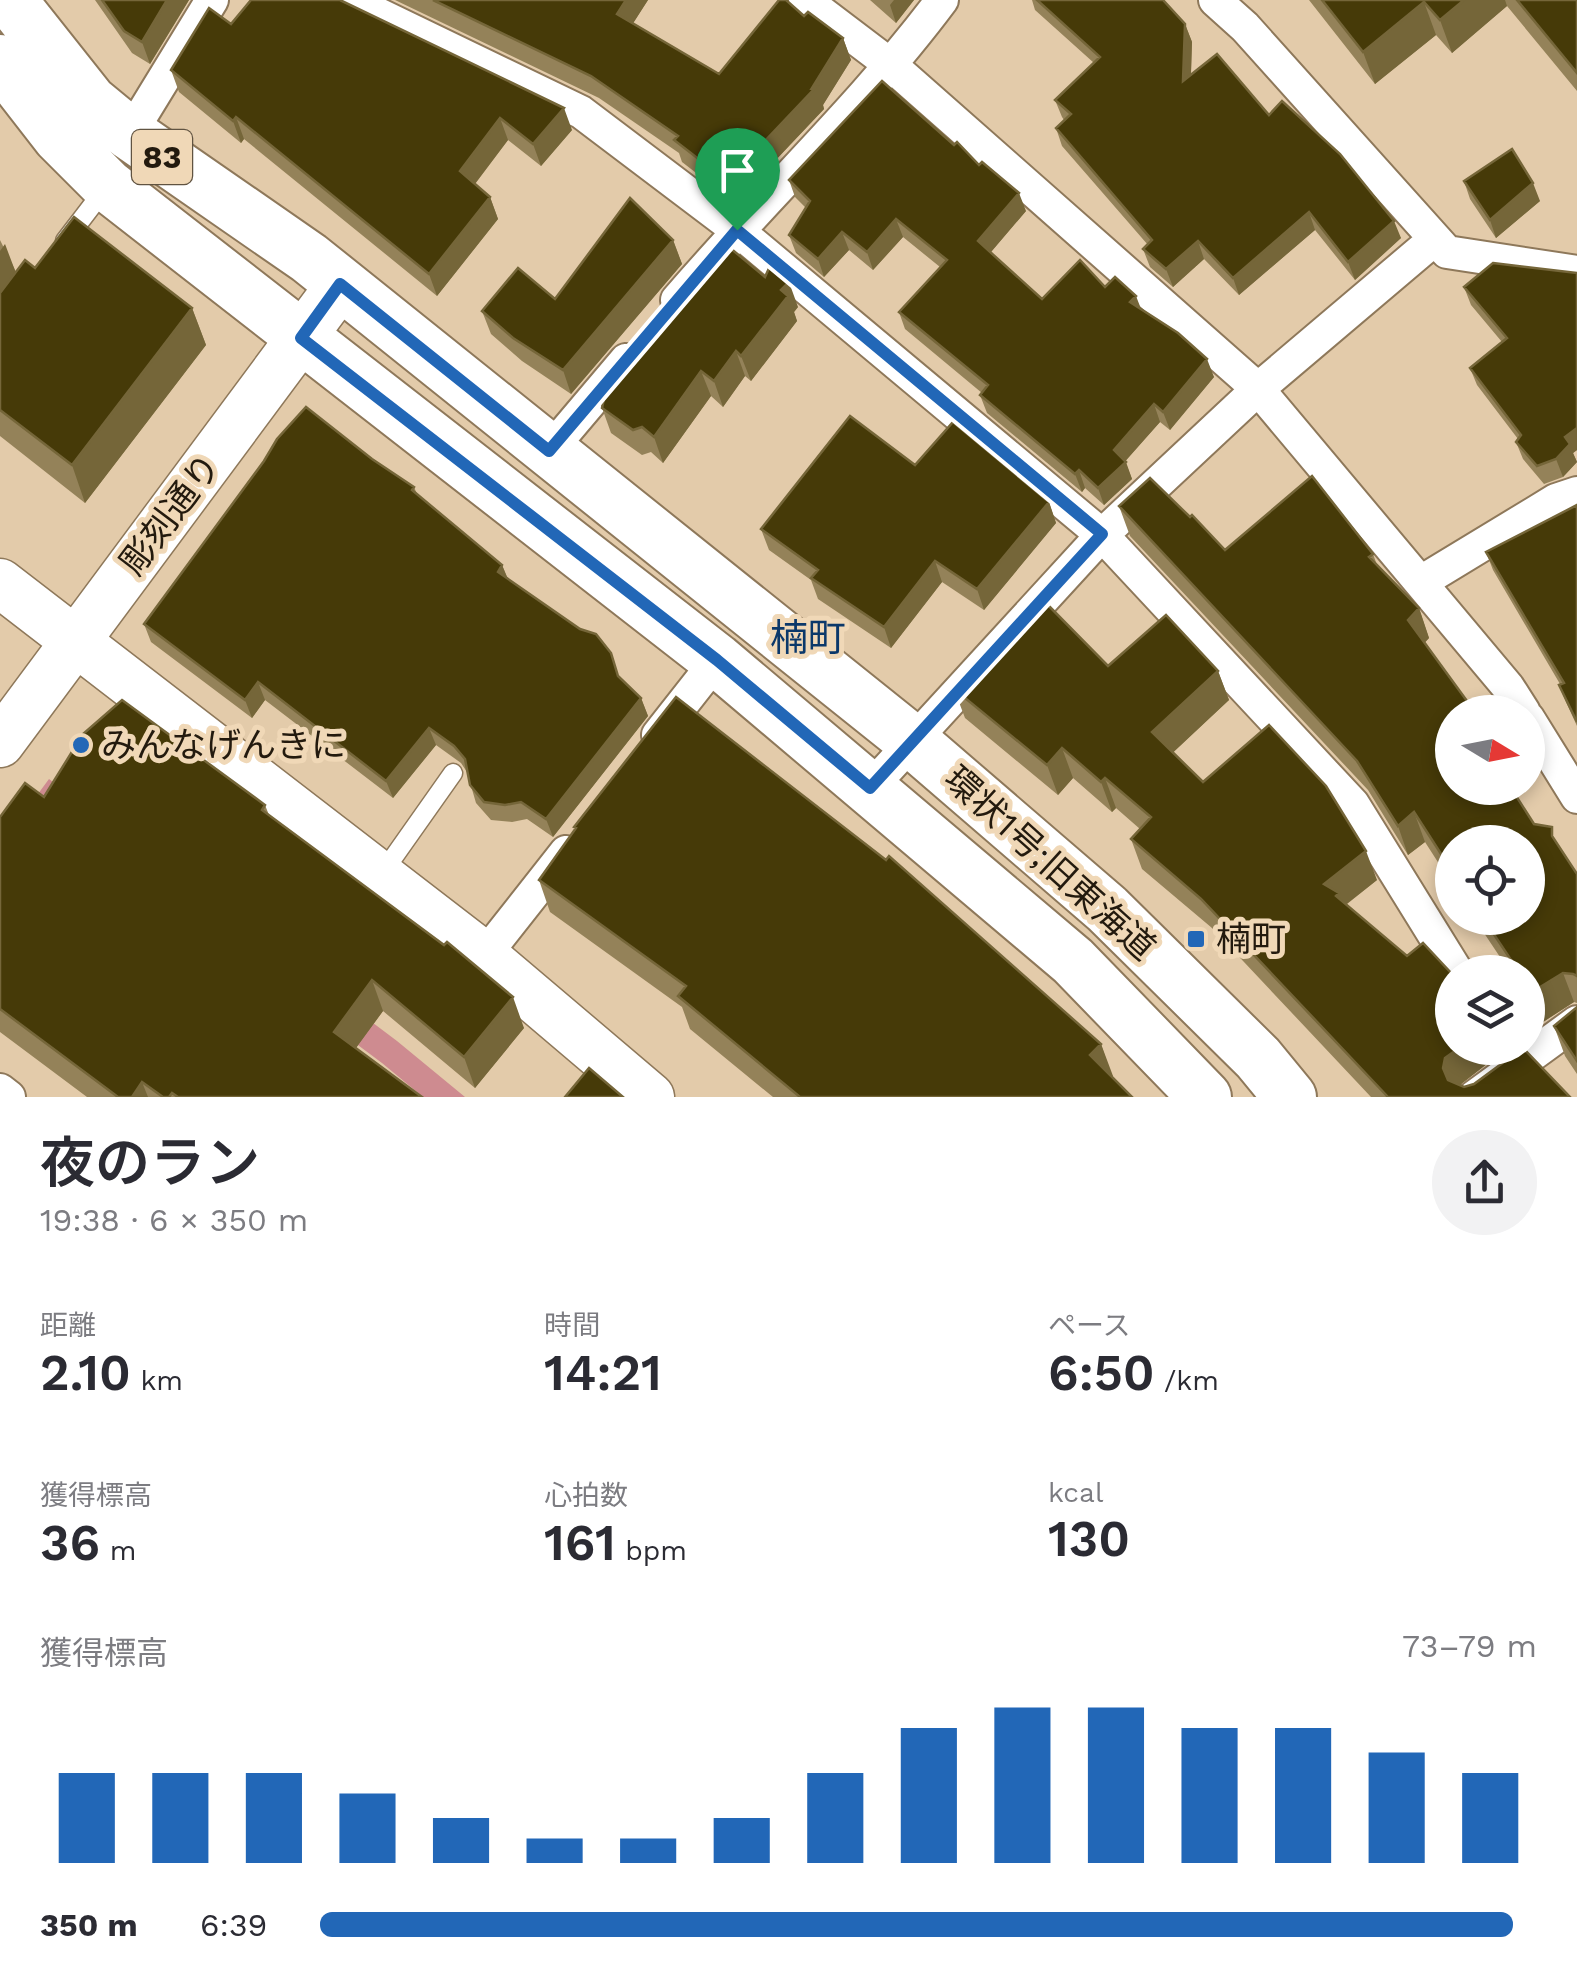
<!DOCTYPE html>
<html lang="ja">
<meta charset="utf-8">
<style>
:root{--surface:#fff;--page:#f2f2f3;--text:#2b2b33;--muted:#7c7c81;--accent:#2267b7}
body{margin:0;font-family:"Work Sans","Noto Sans JP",sans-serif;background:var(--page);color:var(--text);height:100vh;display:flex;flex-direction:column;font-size:38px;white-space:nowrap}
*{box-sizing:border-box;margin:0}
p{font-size:32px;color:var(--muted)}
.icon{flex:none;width:55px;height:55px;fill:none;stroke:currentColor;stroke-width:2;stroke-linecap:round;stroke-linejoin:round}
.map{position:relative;height:1097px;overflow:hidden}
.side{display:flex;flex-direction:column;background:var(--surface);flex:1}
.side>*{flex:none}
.needle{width:65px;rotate:100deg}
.fabs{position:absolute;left:1435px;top:695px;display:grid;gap:20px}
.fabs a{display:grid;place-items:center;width:110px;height:110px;border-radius:50%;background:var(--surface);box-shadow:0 5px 15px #0003;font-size:50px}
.pin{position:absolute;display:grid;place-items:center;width:85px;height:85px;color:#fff;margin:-102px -42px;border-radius:50% 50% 50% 0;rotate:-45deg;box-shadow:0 0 10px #0007}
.pin .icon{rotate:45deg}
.round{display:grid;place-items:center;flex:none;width:105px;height:105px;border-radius:52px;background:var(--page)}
.headline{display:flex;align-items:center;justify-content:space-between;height:170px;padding:0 40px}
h1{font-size:55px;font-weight:600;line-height:75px}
.stats{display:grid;grid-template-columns:repeat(3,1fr);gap:15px;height:170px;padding:10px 40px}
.stats div{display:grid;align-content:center}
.stats b{font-size:50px;font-weight:600}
.stats small{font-size:28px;font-weight:400}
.stats p{font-size:28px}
.chart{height:280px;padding:20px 40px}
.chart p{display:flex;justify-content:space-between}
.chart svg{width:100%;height:180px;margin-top:10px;stroke:var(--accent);stroke-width:6}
ul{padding:0 40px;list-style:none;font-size:32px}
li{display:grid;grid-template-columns:160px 120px 1fr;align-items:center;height:75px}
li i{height:25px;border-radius:12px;background:var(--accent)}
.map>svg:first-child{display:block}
.green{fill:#ce8b90}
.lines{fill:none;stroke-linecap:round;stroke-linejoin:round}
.lane-casing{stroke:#8e785a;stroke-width:21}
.street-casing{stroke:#8e785a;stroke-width:36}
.secondary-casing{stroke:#8e785a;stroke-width:51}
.primary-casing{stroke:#8e785a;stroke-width:56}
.lane{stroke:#fff;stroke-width:18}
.street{stroke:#fff;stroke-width:32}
.secondary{stroke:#fff;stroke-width:48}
.primary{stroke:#fff;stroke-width:52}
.wall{fill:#948259}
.shaded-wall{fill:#756639}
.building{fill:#463a08;stroke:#756639;stroke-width:2.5}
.route-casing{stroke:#fff;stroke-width:20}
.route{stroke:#2267b7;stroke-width:12}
.poi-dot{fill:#2267b7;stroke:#f0d8b7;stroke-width:4}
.labels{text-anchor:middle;stroke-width:10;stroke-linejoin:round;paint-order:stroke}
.shield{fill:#f0d8b7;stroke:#605341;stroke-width:2.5}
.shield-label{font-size:32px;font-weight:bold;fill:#231a0e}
.street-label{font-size:35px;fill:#231a0e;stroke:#f0d8b7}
.poi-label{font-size:35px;fill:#231a0e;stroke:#f0d8b7;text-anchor:start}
.neighbourhood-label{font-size:38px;fill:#0b386a;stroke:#f0d8b7}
</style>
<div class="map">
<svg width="1577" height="1097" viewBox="0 0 1577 1097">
<rect width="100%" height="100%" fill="#e3cbaa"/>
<path class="green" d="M 49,779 L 397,1041 L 465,1097 L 423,1097 L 382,1063 L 32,802 Z"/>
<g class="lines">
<defs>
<path id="lane" d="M 65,241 L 104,190
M 381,875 L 453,773"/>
<path id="street" d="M 349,0 L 581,112 L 737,230 L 1102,535 L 1353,804 L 1457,972
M 805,0 L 892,66 L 1258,389 L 1508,687 L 1524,712
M 1215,0 L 1245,27 L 1447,252 L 1577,272
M 130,134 L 212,0
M 677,300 C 764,198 862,107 942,0
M 549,451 L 626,360
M 1421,582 L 1556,500 L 1577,493
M 1528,718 L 1577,797
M 658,735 L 717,660
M 870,788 L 1102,535 L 1258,389 L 1435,239
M 484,956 L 566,852
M 0,1090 L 9,1097
M 1474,1097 L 1577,1022"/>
<path id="secondary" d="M 0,583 L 484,956 L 650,1097
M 0,743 L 341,284"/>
<path id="primary" d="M 10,0 L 90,101 L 130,134 L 309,258 L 912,741 L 1107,909 L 1258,1058 L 1290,1097
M 0,61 L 59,137 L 107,185 L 717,660 L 1073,961 L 1205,1097"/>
</defs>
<use href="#lane" class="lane-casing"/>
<use href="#street" class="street-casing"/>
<use href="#secondary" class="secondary-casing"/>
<use href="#primary" class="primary-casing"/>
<use href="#lane" class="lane"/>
<use href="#street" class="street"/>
<use href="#secondary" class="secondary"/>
<use href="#primary" class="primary"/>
</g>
<path class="wall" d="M 95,0 L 189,0 L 150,64 L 132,53 Z
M 395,0 L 648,0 L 633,23 L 719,74 L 804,16 L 843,38 L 851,60 L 823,105 L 824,109 L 735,203 L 682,162 L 679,153 L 599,98 Z
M 870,0 L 914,0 L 896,23 Z
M 1032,0 L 1163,0 L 1185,24 L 1192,42 L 1191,75 L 1269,115 L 1401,238 L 1355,280 L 1315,230 L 1239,295 L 1204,259 L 1173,287 L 1150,267 L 1143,249 L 1148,245 L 1062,146 L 1056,128 L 1064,120 L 1062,117 L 1055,100 L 1094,63 L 1035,10 Z
M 1309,0 L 1577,0 L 1577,91 L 1507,6 L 1452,53 L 1436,35 L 1375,84 Z
M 231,24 L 572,130 L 541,166 L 508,140 L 475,184 L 490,197 L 498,219 L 437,296 L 244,139 L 241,143 L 179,92 L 171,70 Z
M 789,180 L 1026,211 L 991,252 L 1042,299 L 1105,287 L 1141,309 L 1214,377 L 1170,430 L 1160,422 L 1125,461 L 1132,479 L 1104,505 L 1085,488 L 1082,492 L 987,413 L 980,395 L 982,393 L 905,329 L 899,312 L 940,267 L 903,237 L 873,270 L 849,250 L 824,277 L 796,253 L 789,235 L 806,208 L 795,197 Z
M 1464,181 L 1540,201 L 1496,238 L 1470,199 Z
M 0,240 L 16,272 L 35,268 L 192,308 L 206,345 L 85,503 L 0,436 Z
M 673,240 L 682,264 L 571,394 L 522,361 L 491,334 L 482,311 L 555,299 Z
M 707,271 L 798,307 L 794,312 L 797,321 L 751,381 L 745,376 L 723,407 L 711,396 L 663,463 L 651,452 L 642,455 L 611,433 L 596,391 Z
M 1577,273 L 1577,450 L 1573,453 L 1577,462 L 1563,477 L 1544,484 L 1523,459 L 1516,442 L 1518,439 L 1477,385 L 1470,368 L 1502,342 L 1471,305 L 1464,287 Z
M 372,459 L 414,487 L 417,494 L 502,565 L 508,579 L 641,698 L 648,716 L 553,837 L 527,819 L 512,822 L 491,820 L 476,803 L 467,772 L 461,763 L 436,745 L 393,798 L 265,700 L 252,718 L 151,642 L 144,624 Z
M 915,465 L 1049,502 L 1056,523 L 984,610 L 942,582 L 891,648 L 818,599 L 811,580 L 769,550 L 761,529 Z
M 1577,505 L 1577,726 L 1566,702 L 1559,685 L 1560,684 L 1493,570 L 1486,552 Z
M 1119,506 L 1190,517 L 1225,550 L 1373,554 L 1377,565 L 1419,608 L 1429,638 L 1424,643 L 1452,712 L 1534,824 L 1559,847 L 1577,874 L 1577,1003 L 1574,1002 L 1543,1022 L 1528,999 L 1528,972 L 1510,972 L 1474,918 L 1528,918 L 1452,842 L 1452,884 L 1425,842 L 1408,855 L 1368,790 L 1130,536 Z
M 1108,666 L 1218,671 L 1229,700 L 1173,752 L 1203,782 L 1377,880 L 1347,904 L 1506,1049 L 1460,1085 L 1464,1087 L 1570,1097 L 1371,1097 L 1212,928 L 1142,869 L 1131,839 L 1140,829 L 1116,808 L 1112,812 L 1073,778 L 1058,795 L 965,718 L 954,689 Z
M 44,797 L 265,805 L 269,815 L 524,1028 L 475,1088 L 383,1011 L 356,1048 L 422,1097 L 87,1097 L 0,1032 L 0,817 Z
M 574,827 L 1101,1044 L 1112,1077 L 1132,1097 L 773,1097 L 690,1029 L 682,1007 L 550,912 L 539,880 L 575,829 Z
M 1577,1007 L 1577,1074 L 1565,1056 L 1554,1026 Z"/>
<path class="shaded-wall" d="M 167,0 L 189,0 L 150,64 L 142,42 Z
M 626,0 L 648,0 L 625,36 L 617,14 Z
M 894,0 L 914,0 L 896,23 L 890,5 Z
M 1464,0 L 1505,0 L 1507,6 L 1452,53 L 1440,20 Z
M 1424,2 L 1436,35 L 1375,84 L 1363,52 Z
M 1185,24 L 1192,42 L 1190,99 L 1183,81 Z
M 843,38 L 851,60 L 823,105 L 824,109 L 735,203 L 727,181 L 812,88 Z
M 564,108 L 572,130 L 541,166 L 533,144 Z
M 236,117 L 244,139 L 241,143 L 233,121 Z
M 500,118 L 508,140 L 468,193 L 460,171 Z
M 1533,183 L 1540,201 L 1496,238 L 1490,220 Z
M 1019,193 L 1026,211 L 985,259 L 978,241 Z
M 490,197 L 498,219 L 437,296 L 429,274 Z
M 1309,212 L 1315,230 L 1239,295 L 1233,278 Z
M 896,219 L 903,237 L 873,270 L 867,252 Z
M 1394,221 L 1401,238 L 1355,280 L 1348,262 Z
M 842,232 L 849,250 L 824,277 L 818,259 Z
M 673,240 L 682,264 L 571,394 L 563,370 Z
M 1198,241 L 1204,259 L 1173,287 L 1166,269 Z
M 5,244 L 19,281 L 0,306 L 0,251 Z
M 789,282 L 798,307 L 794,312 L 797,321 L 751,381 L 741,356 L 781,290 Z
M 1136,296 L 1143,314 L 1130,302 Z
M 192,308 L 206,345 L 85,503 L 72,465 Z
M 736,351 L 745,376 L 723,407 L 714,381 Z
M 1207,359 L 1214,377 L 1170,430 L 1163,412 Z
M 701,371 L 711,396 L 663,463 L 654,437 Z
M 1154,404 L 1160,422 L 1122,465 L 1126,462 L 1132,479 L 1104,505 L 1098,488 L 1114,450 Z
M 1577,428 L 1577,450 L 1573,453 L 1577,462 L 1563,477 L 1556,459 L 1565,437 Z
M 1079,470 L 1085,488 L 1082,492 L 1075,474 Z
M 1049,502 L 1056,523 L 984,610 L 977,589 Z
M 935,561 L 942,582 L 891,648 L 884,627 Z
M 502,565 L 509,582 L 498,572 Z
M 1419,608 L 1429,638 L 1418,650 L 1408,620 Z
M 1218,671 L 1229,700 L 1163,762 L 1152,732 Z
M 258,682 L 265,700 L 252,718 L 245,700 Z
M 641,698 L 648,716 L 553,837 L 546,819 Z
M 429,728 L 436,745 L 393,798 L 386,781 Z
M 1062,748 L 1073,778 L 1058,795 L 1047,765 Z
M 1105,778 L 1116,808 L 1112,812 L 1101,782 Z
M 1414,812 L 1425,842 L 1408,855 L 1398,826 Z
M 1366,851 L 1377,880 L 1344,906 L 1324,884 Z
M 1563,973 L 1574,1002 L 1543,1022 L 1532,992 Z
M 372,980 L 383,1011 L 345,1063 L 334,1032 Z
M 513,997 L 524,1028 L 475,1088 L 464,1057 Z
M 1101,1044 L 1113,1076 L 1101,1088 L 1090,1055 Z
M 1459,1048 L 1506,1048 L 1506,1049 L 1456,1088 L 1454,1097 L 1443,1068 L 1445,1058 Z
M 142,1082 L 148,1097 L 132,1097 Z"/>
<path class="building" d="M 102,0 L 167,0 L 142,42 L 124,31 Z
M 251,0 L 340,0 L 564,108 L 533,144 L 500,118 L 460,171 L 490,197 L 429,274 L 236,117 L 233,121 L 171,70 L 209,8 L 231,24 Z
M 433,0 L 626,0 L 617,14 L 719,74 L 779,0 L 786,0 L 804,16 L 808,12 L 843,38 L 812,88 L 816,87 L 727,181 L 674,140 L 678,136 L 591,76 Z
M 1037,0 L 1163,0 L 1185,24 L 1183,81 L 1217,54 L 1269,115 L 1282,101 L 1340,154 L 1394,221 L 1348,262 L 1309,212 L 1233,278 L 1198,241 L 1166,269 L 1143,249 L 1152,240 L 1056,128 L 1071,114 L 1055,100 L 1100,57 Z
M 1322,0 L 1464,0 L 1440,20 L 1424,2 L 1363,52 Z
M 1517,0 L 1577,0 L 1577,73 Z
M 882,81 L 954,145 L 957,142 L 979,165 L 982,162 L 1019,193 L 978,241 L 1042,299 L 1080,260 L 1105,287 L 1115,277 L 1136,296 L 1130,302 L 1178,333 L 1207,359 L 1163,412 L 1154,404 L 1114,450 L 1126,462 L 1098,488 L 1079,470 L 1075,474 L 980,395 L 988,385 L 899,312 L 947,260 L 896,219 L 867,252 L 842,232 L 818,259 L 789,235 L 810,201 L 789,180 Z
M 1512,149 L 1533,183 L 1490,220 L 1464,181 Z
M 630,198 L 673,240 L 563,370 L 513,338 L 482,311 L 518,268 L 555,299 Z
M 74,217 L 192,308 L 72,465 L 0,410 L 0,293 L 25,260 L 35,268 Z
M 729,247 L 765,277 L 770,266 L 789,282 L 781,290 L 788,296 L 741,356 L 736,351 L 714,381 L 701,371 L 654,437 L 642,427 L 633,430 L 602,408 L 604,399 L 596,391 L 702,266 L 707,271 Z
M 1493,263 L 1577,273 L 1577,428 L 1565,437 L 1570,444 L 1556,459 L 1537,466 L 1516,442 L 1521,435 L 1470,368 L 1507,338 L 1464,287 Z
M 306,407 L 372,459 L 414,487 L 412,490 L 502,565 L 498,572 L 580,629 L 596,634 L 611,653 L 618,676 L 641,698 L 546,819 L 521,802 L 505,805 L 484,802 L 470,785 L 465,759 L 454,746 L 429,728 L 386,781 L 258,682 L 245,700 L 144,624 L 264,461 L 277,439 Z
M 850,416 L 915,465 L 953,422 L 1049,502 L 977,589 L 935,561 L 884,627 L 811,578 L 818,570 L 761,529 Z
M 1312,476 L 1373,554 L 1369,557 L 1419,608 L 1408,620 L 1475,712 L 1452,712 L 1452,788 L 1511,788 L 1534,824 L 1552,827 L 1552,836 L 1577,874 L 1577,976 L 1573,974 L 1563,973 L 1532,992 L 1528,985 L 1528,972 L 1519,972 L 1483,918 L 1528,918 L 1528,842 L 1452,842 L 1452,871 L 1414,812 L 1398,826 L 1357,761 L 1119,506 L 1150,478 L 1190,517 L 1192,515 L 1225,550 Z
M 1577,505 L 1577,722 L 1559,685 L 1564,683 L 1486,552 Z
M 1044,601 L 1108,666 L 1166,615 L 1218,671 L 1152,732 L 1203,782 L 1269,725 L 1326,786 L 1366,851 L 1324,884 L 1339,893 L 1336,896 L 1407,956 L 1423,943 L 1452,974 L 1452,1048 L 1459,1048 L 1445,1058 L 1443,1068 L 1448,1080 L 1464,1087 L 1474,1084 L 1523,1048 L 1570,1097 L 1388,1097 L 1201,899 L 1131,839 L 1151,817 L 1105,778 L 1101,782 L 1062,748 L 1047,765 L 954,689 Z
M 676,697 L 886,860 L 889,856 L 1101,1044 L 1090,1055 L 1132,1097 L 800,1097 L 678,996 L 686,986 L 539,880 L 576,828 L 574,827 Z
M 122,700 L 265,805 L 262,810 L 444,945 L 447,942 L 513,997 L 464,1057 L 372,980 L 334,1032 L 422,1097 L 178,1097 L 172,1093 L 169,1097 L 163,1097 L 142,1082 L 132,1097 L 118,1097 L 0,1009 L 0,817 L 25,783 L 44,797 L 83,734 Z
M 1577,1007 L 1577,1061 L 1554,1026 Z
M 589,1068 L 623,1097 L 565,1097 Z"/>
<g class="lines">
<defs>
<path id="route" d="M 737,230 L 1102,534 L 870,788 L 717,660 L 301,338 L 340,284 L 549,451 Z"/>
</defs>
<use href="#route" class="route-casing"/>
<use href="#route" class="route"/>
</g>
<g class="poi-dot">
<circle cx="81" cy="745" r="10"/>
<rect x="1186" y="929" width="20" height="20" rx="5"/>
</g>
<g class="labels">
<rect class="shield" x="132" y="130" width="60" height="54" rx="8"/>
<g class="shield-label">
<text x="162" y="168">83</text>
</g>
<g class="street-label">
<text transform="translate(170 514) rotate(-53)" y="12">彫刻通り</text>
<text transform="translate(1050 863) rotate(42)" y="12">環状1号;旧東海道</text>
</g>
<g class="poi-label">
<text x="101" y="757">みんなげんきに</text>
<text x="1216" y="951">楠町</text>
</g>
<g class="neighbourhood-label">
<text x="808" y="651">楠町</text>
</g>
</g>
</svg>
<div class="fabs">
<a><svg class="needle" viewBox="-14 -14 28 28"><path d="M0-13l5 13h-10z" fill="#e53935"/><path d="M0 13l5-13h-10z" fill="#7c7c81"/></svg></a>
<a><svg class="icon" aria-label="locate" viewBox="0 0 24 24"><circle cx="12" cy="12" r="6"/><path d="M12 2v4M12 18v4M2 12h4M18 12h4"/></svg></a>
<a><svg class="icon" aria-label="layers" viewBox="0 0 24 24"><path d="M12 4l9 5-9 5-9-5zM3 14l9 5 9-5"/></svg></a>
</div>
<div class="pin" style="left:737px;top:230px;background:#1e9e55"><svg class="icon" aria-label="arrive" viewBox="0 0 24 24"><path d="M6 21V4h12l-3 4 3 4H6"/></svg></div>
</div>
<section class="side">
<div class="headline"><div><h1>夜のラン</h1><p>19:38 · 6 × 350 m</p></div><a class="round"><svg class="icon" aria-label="share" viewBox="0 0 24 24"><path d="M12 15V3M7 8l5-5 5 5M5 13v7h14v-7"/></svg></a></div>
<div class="stats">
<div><p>距離</p><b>2.10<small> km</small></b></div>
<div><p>時間</p><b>14:21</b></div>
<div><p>ペース</p><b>6:50<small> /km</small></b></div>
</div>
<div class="stats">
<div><p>獲得標高</p><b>36<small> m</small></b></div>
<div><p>心拍数</p><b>161<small> bpm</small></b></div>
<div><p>kcal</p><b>130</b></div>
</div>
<div class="chart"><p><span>獲得標高</span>73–79 m</p>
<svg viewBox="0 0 160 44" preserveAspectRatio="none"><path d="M5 44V22M15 44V22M25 44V22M35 44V27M45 44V33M55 44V38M65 44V38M75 44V33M85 44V22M95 44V11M105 44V6M115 44V6M125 44V11M135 44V11M145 44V17M155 44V22"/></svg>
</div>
<ul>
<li><b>350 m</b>6:39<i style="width:98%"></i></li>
</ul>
</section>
